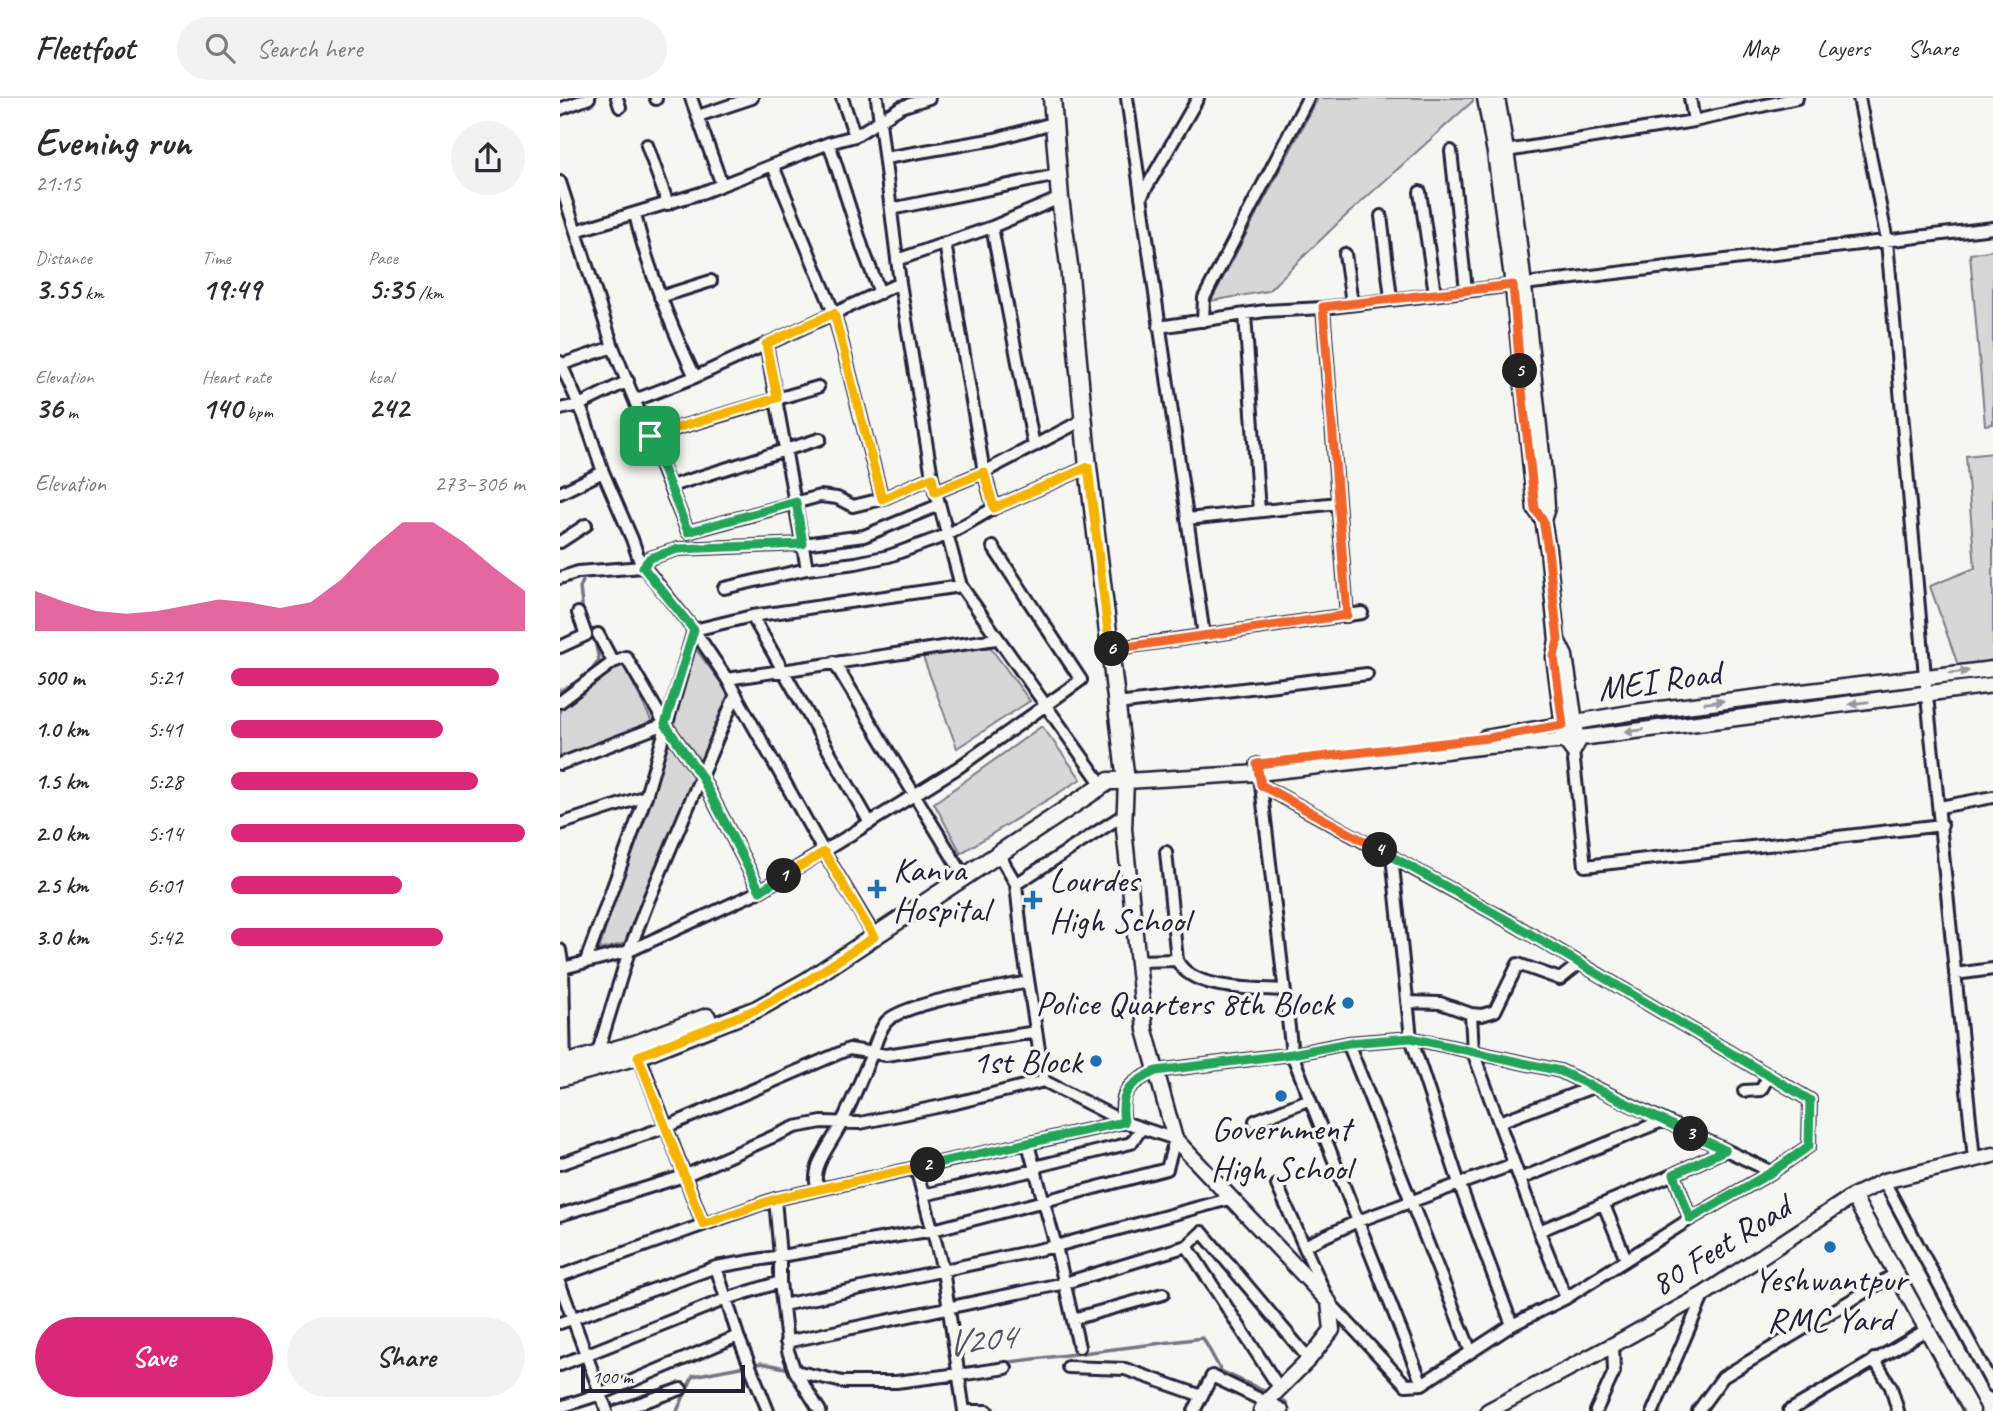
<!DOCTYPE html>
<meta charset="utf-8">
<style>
:root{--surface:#fff;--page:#f2f2f3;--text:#2b2b33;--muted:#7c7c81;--line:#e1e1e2;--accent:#db2777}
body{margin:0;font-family:Caveat,sans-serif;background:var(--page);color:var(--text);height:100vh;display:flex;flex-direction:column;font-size:26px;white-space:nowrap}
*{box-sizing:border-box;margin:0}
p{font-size:23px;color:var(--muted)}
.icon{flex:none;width:38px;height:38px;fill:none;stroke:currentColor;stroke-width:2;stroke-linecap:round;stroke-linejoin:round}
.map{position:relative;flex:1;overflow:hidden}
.details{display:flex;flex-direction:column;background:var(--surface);width:560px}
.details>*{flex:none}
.scale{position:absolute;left:21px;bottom:18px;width:164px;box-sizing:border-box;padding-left:7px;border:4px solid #22223b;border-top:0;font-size:19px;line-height:24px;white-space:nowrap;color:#22223b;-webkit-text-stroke:5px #f6f6f2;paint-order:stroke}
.pin{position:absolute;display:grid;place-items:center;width:60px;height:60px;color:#fff;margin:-30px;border-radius:14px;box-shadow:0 4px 10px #0006}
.km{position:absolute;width:35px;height:35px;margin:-18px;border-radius:50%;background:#222;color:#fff;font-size:19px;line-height:35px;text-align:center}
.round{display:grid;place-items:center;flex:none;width:74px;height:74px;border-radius:37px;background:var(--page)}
.overview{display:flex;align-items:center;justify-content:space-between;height:119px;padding:0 35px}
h1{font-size:38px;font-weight:800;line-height:52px}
.metrics{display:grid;grid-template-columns:repeat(3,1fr);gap:10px;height:119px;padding:7px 35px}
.metrics div{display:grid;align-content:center}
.metrics b{font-size:30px;font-weight:800}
.metrics small{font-size:19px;font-weight:400}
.metrics p{font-size:19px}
.chart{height:196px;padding:14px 35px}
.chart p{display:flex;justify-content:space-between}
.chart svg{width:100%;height:126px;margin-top:7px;fill:var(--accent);opacity:.7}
.primary-button{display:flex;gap:14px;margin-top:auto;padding:14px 35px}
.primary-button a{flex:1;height:80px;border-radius:42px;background:var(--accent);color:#fff;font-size:28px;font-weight:800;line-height:80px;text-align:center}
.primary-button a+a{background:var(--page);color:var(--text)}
ul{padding:0 35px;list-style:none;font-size:23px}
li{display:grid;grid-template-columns:112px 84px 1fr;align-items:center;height:52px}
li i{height:18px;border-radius:9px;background:var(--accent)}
header{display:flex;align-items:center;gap:42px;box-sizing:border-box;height:98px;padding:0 35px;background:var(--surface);border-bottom:2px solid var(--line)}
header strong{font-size:33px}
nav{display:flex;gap:38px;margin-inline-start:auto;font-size:24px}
.search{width:490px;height:63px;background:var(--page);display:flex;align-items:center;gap:18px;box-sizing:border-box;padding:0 24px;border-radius:38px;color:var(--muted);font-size:26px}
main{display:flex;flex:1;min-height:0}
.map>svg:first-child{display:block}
.green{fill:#d7d7d7;stroke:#7c7c89;stroke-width:2}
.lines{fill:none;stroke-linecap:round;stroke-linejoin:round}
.stream{stroke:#757583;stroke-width:3.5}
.minor-casing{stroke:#22223b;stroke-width:16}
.tertiary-casing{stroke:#22223b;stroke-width:19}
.secondary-casing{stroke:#22223b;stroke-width:21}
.minor{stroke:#f6f6f2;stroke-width:10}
.tertiary{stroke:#f6f6f2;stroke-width:14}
.secondary{stroke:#f6f6f2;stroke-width:16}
.oneway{fill:#9797a0}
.split-1-casing{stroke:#fff;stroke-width:14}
.split-2-casing{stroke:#fff;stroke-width:14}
.split-3-casing{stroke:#fff;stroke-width:14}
.split-4-casing{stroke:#fff;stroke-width:14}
.split-5-casing{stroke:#fff;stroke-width:14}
.split-6-casing{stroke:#fff;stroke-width:14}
.split-7-casing{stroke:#fff;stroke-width:14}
.split-1{stroke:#22a559;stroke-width:9}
.split-2{stroke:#f5b400;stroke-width:9}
.split-3{stroke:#22a559;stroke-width:9}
.split-4{stroke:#22a559;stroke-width:9}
.split-5{stroke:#f0652b;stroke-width:9}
.split-6{stroke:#f0652b;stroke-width:9}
.split-7{stroke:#f5b400;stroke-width:9}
.poi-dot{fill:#1f6fb2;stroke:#f6f6f2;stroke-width:2.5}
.labels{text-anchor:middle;stroke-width:7;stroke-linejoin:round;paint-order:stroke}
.street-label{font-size:35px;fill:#22223b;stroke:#f6f6f2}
.poi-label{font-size:35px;fill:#22223b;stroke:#f6f6f2;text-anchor:start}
.water-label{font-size:37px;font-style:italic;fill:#535365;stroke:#f6f6f2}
</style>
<header>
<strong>Fleetfoot</strong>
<div class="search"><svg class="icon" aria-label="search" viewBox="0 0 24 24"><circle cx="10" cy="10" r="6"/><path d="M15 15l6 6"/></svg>Search here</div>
<nav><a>Map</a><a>Layers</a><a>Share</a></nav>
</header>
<main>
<section class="details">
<div class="overview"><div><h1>Evening run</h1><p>21:15</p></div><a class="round"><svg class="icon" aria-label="share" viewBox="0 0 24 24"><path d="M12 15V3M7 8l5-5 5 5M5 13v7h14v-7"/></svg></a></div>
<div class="metrics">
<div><p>Distance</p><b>3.55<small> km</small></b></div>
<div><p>Time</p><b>19:49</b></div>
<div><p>Pace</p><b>5:35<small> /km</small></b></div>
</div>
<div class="metrics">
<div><p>Elevation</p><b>36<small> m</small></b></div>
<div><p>Heart rate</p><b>140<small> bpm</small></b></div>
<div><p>kcal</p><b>242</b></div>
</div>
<div class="chart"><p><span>Elevation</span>273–306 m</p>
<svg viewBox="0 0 160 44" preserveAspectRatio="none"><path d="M0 44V30L10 34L20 37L30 38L40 37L50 35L60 33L70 34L80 36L90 34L100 26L110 15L120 6L130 6L140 13L150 22L160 30V44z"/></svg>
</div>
<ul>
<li><b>500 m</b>5:21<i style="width:91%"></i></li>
<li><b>1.0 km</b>5:41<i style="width:72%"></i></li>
<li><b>1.5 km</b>5:28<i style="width:84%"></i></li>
<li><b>2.0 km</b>5:14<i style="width:100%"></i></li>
<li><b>2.5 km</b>6:01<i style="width:58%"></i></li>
<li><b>3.0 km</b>5:42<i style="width:72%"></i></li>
</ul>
<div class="primary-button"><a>Save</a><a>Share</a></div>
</section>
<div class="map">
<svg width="1433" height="1313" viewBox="0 0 1433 1313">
<rect width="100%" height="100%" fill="#f6f6f2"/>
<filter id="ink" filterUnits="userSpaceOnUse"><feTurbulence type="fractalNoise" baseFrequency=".0143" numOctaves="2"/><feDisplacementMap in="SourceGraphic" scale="14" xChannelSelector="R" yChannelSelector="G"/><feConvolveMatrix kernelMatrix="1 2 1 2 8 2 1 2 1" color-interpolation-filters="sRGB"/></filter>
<g filter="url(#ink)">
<path class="green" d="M 758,0 L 913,0 L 913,3 L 778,125 L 708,193 L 651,203 Z
M 1433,152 L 1433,326 L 1425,327 L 1410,156 Z
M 1433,355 L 1433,565 L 1399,570 L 1370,488 L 1415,470 L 1406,358 Z
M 134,549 L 170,597 L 142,665 L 111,623 Z
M 430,549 L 470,603 L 397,650 L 363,559 Z
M 63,565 L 92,624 L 0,660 L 0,609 L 55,567 Z
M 482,628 L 521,681 L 401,755 L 374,705 Z
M 106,639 L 136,679 L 69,844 L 39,852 Z"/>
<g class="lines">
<path class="stream" d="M 23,483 L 20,490 L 23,515
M 27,525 L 35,543 L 39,562 L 30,575
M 0,593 L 24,580
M 328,1279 L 643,1240 L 661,1273 L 709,1295
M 716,1299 L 726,1304
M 117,1313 L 133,1278 L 201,1265 L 230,1271"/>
<defs>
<path id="minor" d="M 57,0 L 60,9
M 96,0 L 96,1
M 131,0 L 162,87
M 282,0 L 295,38
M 317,0 L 340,185 L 372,379 L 401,488
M 567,0 L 644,538
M 1130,0 L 1134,23
M 1299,0 L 1327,143 L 1365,578 L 1414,1061
M 0,11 L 29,0
M 138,18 L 192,0
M 269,45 L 303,151 L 320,195
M 87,47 L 108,106
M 891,53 L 906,192
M 940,54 L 1134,23 L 1237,0
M 325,60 L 435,41 L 493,25
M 213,68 L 274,215 L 322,401
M 0,84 L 53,249 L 128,434 L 260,398 L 277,400 L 293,408 L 322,401 L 372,379
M 860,94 L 875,195
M 581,99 L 638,0
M 331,111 L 498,77
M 75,116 C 88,173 110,226 135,279
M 821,118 L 831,200
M 432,129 L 474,348
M 16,133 L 141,95 L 269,45 L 295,38 L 341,9 L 369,0
M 385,145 L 424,374 L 434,410
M 785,156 L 792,205
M 337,162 L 432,129 L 500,100
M 100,199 L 151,183
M 763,210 L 787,518
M 685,217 L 699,413
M 643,223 L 644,200 L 748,0
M 599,229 L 705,213 L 763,210 L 1433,130
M 206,246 L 247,471
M 0,264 L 24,318 L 43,374 L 72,441 L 80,464 L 134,532 L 167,581 L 264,754 L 315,839
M 0,267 L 53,249
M 75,302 L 135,279 L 340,185
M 0,311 L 19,307 L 68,283
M 90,338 L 258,289
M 111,388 L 260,341
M 375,394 L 424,374 L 523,322
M 0,395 L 43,374
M 627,421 L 778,405
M 0,444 L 26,427
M 0,480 L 18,474 L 83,469 L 90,460 L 118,451 L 243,446 L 304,438 L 379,407
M 164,490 L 247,471 L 296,465 L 329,458 L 387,437 L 434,410 L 528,369
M 192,518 L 310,725
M 38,536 L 53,564
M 0,549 L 26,537 L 18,515
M 550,551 L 802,515
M 274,564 L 405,780
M 167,581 L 436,541
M 0,604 L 53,564 L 66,559 L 105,626 L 141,678 L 200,793
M 557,606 L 807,576
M 1013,653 L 1025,768 L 1382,727
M 0,666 L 105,626
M 697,666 L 701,687 L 950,824 L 1250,1002 L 1249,1048 L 1212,1074 L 1130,1121 L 1006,1200 L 952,1227 L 862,1286 L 846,1287 L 769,1204 L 717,1087
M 701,687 L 732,956 L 862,1286
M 1380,709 L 1433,699
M 0,726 L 86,698
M 606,754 L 617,862 C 631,893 694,890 724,892
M 439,757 L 456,786
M 832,758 L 851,940 L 899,1085 L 952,1227
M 0,852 L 3,870 L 5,971
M 26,863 L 86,698 L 134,532 L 192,518 L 401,488 L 538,681
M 578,863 L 617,862
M 3,870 L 69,853 L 200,793 L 399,669 L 521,582 L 433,449
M 1395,876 L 1433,871
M 847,904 L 880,905 L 911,916 L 913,954 L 979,1133 L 1006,1200
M 911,916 L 922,917 L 935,913 L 958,866 L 1000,881 L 1020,865
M 788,945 L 911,1254
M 77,952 L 143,1126
M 37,957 L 69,853 L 89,801 L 176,596
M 1184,993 L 1201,992 L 1209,977
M 695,1023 L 750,1001
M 564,1024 C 558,993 570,985 596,973 L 732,956 L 788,945 L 851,940 L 1000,973 L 1212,1074
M 564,1024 L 484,983 L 462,843 L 456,786 L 565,716
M 939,1024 L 1033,989
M 468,1046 L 496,1148 L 519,1249
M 0,1066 L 106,1029 L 289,951 L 326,957 L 476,934
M 474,1069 L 571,1045 L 582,1030
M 356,1070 L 383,1172 L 404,1313
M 1114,1076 L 1130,1121
M 960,1081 L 1102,1023
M 1324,1083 L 1433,1288
M 256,1084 C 254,1063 275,1041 283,1022 C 293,1001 302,979 311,958 C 316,946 318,934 326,924 C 342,905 440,890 468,884
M 363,1097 L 475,1072
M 215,1101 L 220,1158 L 220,1184 L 228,1253 L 235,1273 L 260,1313
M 1044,1107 L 1066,1161
M 0,1117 L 124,1078 L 235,1029 L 262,1024 L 300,1025 L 396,1005 L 484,983
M 979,1133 L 1114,1076 L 1165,1052
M 627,1148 L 720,1291
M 744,1148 L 798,1123 L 954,1066
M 156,1169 L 178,1238 L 208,1313
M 0,1178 L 215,1101 L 564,1024 L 615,1041 L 607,1071 L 373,1132 L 156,1169 L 0,1225
M 0,1186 L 47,1313
M 223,1207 L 496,1148 L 669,1101
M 513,1221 L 603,1196
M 226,1244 L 505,1185 L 627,1148 L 642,1134 L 749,1261
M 1314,1261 L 1331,1289 L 1338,1313
M 0,1267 L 166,1201 L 220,1184
M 508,1269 L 565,1271 L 642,1298
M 235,1273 L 283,1284 L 336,1284 L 399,1276
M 399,1277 L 446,1270
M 0,1309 L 41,1296 L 178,1238
M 58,1313 L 121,1291
M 409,1313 L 427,1313
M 634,1313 L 652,1278 L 706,1304
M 1036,1313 L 1054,1274 L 1053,1247
M 1093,1313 L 1144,1196
M 1138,1313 L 1163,1279 L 1335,1176
M 1229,1313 L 1366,1232"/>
<path id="tertiary" d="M 925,0 L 935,55 L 953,187 L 975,411 L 983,422 L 988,452 L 997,542 L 994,559 L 1002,620 L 1007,645 L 1013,653 L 1018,644 L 1005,558 L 997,542
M 937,0 C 961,130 971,262 986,393 L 987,410 L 983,422
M 925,640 L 1075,614 L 1433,571
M 1293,1098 L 1412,1313
M 706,1304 L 721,1313
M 701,1313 L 706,1304 L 749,1261 L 772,1232 L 769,1204 L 615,1041 L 585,932 L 564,731 L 566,683 L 699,675 L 928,648 L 997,643 L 1433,587
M 928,1313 L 1053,1247 L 1144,1196 L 1293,1098 L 1324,1083 L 1433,1057"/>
<path id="secondary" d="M 0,967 L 75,946 L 147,919
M 0,980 L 78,958 L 197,911 L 247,883 L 549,683 L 566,683 L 528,369 L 509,167 L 500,100 L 492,0"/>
</defs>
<use href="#minor" class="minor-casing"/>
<use href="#tertiary" class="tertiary-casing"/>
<use href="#secondary" class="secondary-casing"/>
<use href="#minor" class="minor"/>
<use href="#tertiary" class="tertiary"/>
<use href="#secondary" class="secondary"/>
</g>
<defs><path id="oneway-solid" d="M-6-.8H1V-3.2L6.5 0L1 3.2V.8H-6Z" transform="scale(1.75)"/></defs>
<g class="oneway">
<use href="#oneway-solid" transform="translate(1399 574) rotate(-6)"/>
<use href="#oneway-solid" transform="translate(1154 604) rotate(-7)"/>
<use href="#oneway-solid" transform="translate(1299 605) rotate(173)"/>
<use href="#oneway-solid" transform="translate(1074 633) rotate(173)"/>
</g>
</g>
<g class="lines" filter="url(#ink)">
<defs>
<path id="split-1" d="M 90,338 L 128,434 L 236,404 L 243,446 L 118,451 L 90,460 L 83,469 L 134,532 L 105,626 L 141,678 L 200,793 L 224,778"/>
<path id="split-2" d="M 224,778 L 264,754 L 314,839 L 247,883 L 197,911 L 78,958 L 143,1126 L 215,1101 L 368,1067"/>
<path id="split-3" d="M 368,1067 L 564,1024 C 559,993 570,985 596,973 L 732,956 L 788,945 L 851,940 L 1000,973 L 1131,1036"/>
<path id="split-4" d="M 820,752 L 950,824 L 1250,1002 L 1249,1048 L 1212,1074 L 1130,1121 L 1114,1076 L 1165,1052 L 1131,1036"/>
<path id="split-5" d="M 820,752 L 701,687 L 697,666 L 928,640 L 1003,627 L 994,559 L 998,542 L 988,452 L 983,422 L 975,411 L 960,273"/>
<path id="split-6" d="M 552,551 L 787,517 L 763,209 L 953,187 L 960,273"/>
<path id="split-7" d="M 90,338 L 217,300 L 206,246 L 274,215 L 322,401 L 372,379 L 375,394 L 424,374 L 434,410 L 528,369 L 550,551 L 552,551"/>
</defs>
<use href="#split-1" class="split-1-casing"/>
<use href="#split-2" class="split-2-casing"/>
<use href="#split-3" class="split-3-casing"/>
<use href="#split-4" class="split-4-casing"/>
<use href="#split-5" class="split-5-casing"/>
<use href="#split-6" class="split-6-casing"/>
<use href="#split-7" class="split-7-casing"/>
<use href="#split-1" class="split-1"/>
<use href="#split-2" class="split-2"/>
<use href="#split-3" class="split-3"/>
<use href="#split-4" class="split-4"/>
<use href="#split-5" class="split-5"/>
<use href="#split-6" class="split-6"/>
<use href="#split-7" class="split-7"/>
</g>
<g class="poi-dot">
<path d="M313.5 780.5h7v7h7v7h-7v7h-7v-7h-7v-7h7z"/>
<path d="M469.5 791.5h7v7h7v7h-7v7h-7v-7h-7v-7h7z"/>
<circle cx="788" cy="905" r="7"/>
<circle cx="536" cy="963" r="7"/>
<circle cx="721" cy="998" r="7"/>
<circle cx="1270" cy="1149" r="7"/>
</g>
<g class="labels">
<g class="street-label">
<text transform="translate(1099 582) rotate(-8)" y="12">MEI Road</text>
<text transform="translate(1160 1147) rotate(-32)" y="12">80 Feet Road</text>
</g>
<g class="poi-label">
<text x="333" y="783">Kanva<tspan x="333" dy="40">Hospital</tspan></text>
<text x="489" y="794">Lourdes<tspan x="489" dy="40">High School</tspan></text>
<text x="774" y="917" text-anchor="end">Police Quarters 8th Block</text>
<text x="522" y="975" text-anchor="end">1st Block</text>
<text x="721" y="1042" text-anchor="middle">Government<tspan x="721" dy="40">High School</tspan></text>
<text x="1270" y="1193" text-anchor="middle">Yeshwantpur<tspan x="1270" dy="40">RMC Yard</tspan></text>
</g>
<g class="water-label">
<text transform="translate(420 1241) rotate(-7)" y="13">V204</text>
</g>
</g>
</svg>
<div class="scale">100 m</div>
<div class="pin" style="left:90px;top:338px;background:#1e9e55"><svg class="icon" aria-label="arrive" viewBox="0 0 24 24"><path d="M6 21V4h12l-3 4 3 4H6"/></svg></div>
<b class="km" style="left:224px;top:778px">1</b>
<b class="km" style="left:368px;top:1067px">2</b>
<b class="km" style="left:1131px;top:1036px">3</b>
<b class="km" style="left:820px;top:752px">4</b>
<b class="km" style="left:960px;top:273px">5</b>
<b class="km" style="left:552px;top:551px">6</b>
</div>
</main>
